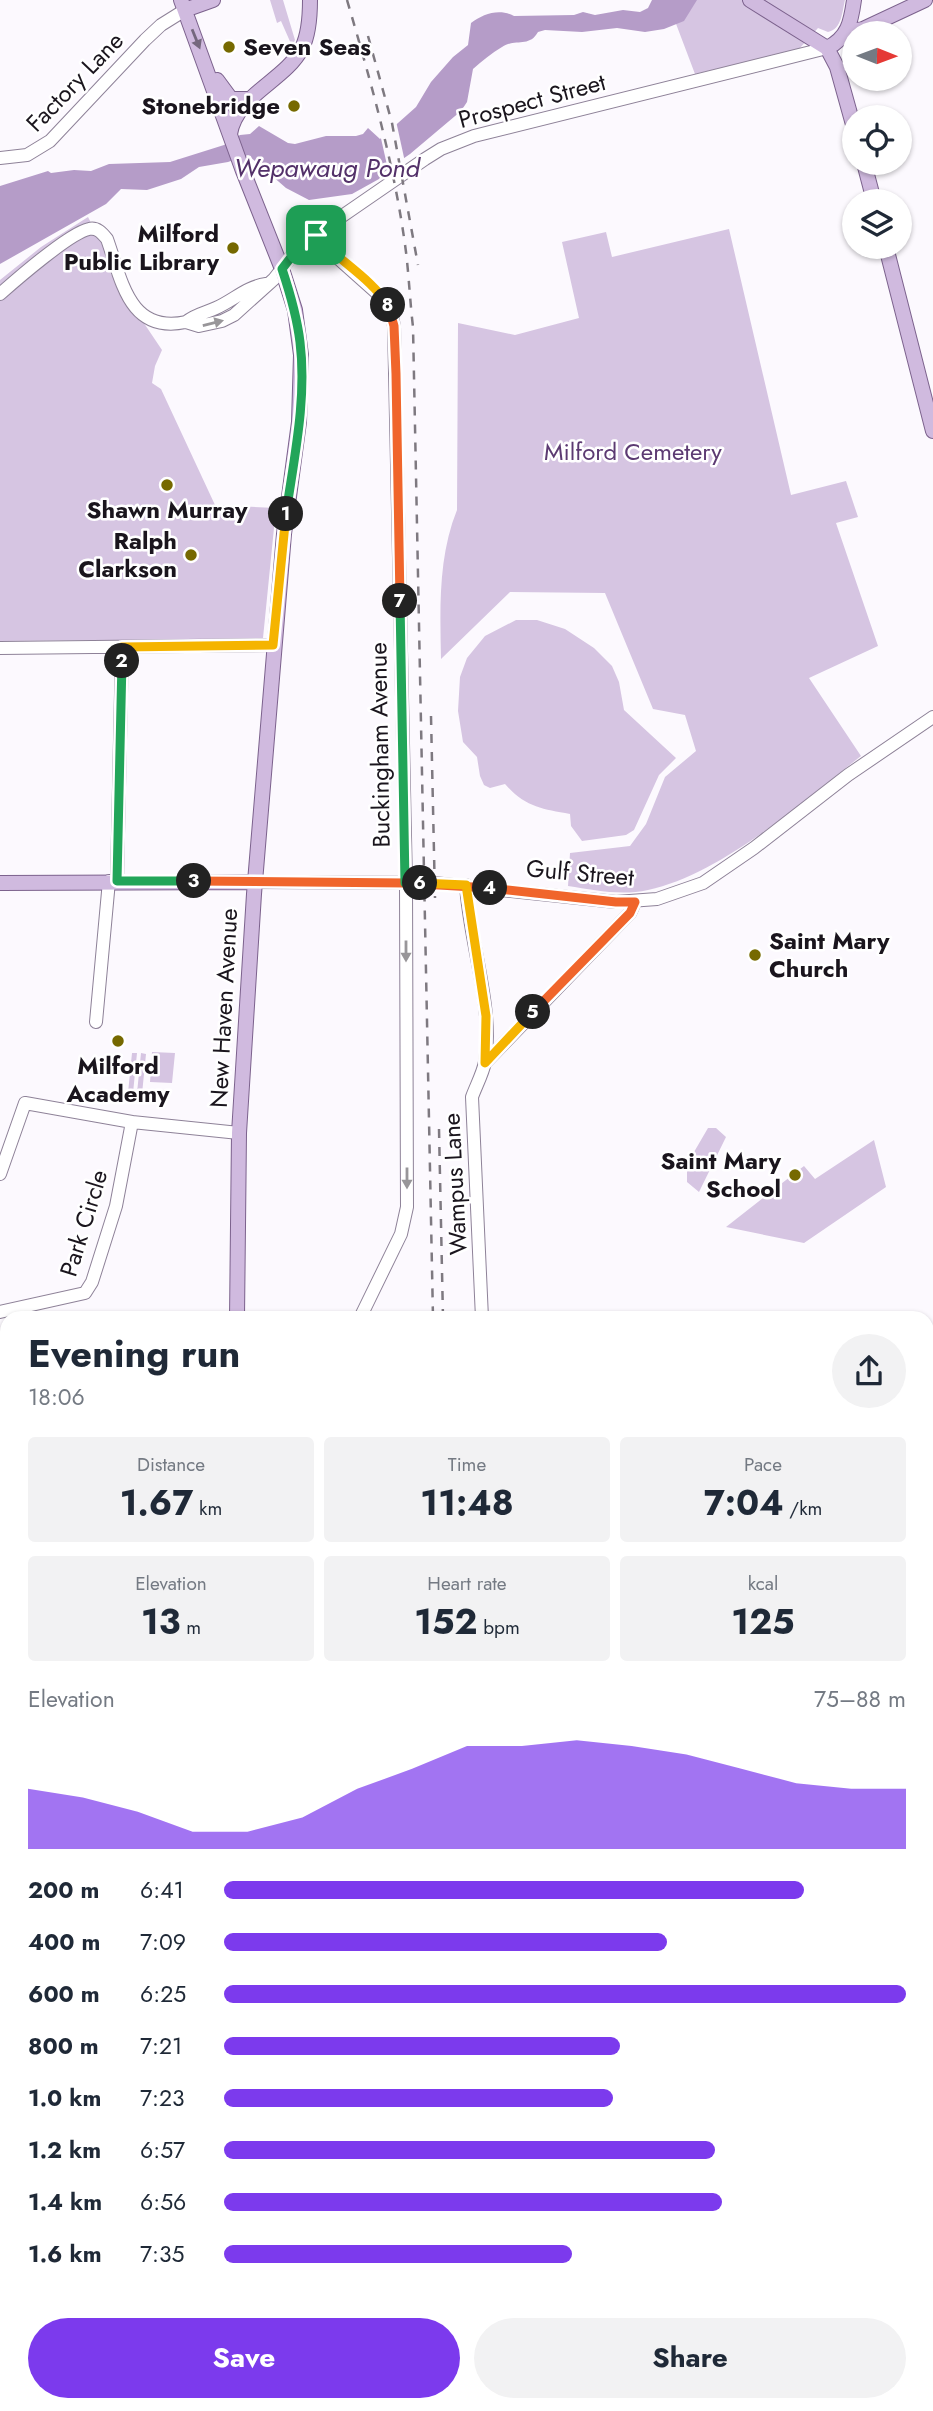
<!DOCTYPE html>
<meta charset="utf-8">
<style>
:root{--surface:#fff;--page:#f2f2f3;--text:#1f2937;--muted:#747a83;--accent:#7c3aed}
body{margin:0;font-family:Jost,sans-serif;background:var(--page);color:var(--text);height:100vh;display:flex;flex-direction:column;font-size:26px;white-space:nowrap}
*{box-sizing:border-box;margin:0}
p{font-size:23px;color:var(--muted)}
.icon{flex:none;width:38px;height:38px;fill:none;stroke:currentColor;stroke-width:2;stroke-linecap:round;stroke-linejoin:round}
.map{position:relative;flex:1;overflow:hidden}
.side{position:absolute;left:0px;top:1311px;width:934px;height:1101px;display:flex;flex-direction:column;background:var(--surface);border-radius:21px 21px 0 0;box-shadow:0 2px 5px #0004}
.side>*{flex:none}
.needle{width:46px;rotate:91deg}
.fabs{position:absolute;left:842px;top:21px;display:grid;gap:14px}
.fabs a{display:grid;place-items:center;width:70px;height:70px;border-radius:50%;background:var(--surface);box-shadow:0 2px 5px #0004;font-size:35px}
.pin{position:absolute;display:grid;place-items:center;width:60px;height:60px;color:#fff;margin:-30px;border-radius:14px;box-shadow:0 4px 10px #0006}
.km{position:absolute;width:35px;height:35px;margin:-18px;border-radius:50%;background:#222;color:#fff;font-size:19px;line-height:35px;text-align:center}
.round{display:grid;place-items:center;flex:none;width:74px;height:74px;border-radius:37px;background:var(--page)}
.head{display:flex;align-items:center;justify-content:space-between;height:119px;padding:0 28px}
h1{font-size:38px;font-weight:700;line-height:52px}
.figures{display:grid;grid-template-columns:repeat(3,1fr);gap:10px;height:119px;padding:7px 28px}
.figures div{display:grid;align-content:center;border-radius:7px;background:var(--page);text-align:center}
.figures b{font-size:35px;font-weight:700}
.figures small{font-size:19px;font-weight:400}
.figures p{font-size:19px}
.chart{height:196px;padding:14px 28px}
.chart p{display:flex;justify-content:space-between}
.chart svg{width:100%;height:126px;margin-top:7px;fill:var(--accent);opacity:.7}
.cta{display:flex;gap:14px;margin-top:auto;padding:14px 28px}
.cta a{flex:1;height:80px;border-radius:42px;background:var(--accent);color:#fff;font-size:28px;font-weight:700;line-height:80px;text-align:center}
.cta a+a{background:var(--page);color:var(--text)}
ul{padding:0 28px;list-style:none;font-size:23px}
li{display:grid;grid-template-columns:112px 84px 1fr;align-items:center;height:52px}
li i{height:18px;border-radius:9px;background:var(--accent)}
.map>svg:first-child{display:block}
.green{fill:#d6c5e2}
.forest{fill:#c1a7d4}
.water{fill:#b59cc8}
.pier{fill:#fcf9fe}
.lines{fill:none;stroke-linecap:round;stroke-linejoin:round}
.stream{stroke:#b59cc8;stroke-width:2.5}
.minor-casing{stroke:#8e8298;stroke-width:14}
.major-casing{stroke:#7c628d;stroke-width:16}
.minor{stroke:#fff;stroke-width:12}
.major{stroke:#d0badf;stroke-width:14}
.rail{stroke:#7e7980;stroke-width:2.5;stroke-dasharray:9 9;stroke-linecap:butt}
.oneway{fill:#75687e}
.oneway2{fill:#989699}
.split-1-casing{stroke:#fff;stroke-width:14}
.split-2-casing{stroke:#fff;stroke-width:14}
.split-3-casing{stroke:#fff;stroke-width:14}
.split-4-casing{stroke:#fff;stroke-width:14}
.split-5-casing{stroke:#fff;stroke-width:14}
.split-6-casing{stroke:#fff;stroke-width:14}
.split-7-casing{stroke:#fff;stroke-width:14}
.split-8-casing{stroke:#fff;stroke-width:14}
.split-9-casing{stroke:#fff;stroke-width:14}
.split-1{stroke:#22a559;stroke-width:9}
.split-2{stroke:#f5b400;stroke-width:9}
.split-3{stroke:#22a559;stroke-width:9}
.split-4{stroke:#f0652b;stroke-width:9}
.split-5{stroke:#f0652b;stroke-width:9}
.split-6{stroke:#f5b400;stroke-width:9}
.split-7{stroke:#22a559;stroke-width:9}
.split-8{stroke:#f0652b;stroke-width:9}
.split-9{stroke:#f5b400;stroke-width:9}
.poi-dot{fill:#766900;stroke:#fff;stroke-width:2.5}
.labels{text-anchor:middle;stroke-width:5;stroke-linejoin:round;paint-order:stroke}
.poi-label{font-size:24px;font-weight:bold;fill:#1a151d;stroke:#fff;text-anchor:end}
.street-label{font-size:24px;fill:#1a151d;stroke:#fff}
.park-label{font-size:24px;fill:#5c3a72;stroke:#fff}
.water-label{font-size:26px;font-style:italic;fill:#533169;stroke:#fff}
</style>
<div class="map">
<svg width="933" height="2411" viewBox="0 0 933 2411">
<rect width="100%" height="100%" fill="#fcf9fe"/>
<path class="green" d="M 270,0 L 283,0 L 295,40 L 292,46 L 281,21 L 277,23 Z
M 667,0 L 845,0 C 842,12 842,29 828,32 L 818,28 L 799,49 L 695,74 Z
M 88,217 L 105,250 L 111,274 L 162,350 L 155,366 L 152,383 L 161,389 L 215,505 L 276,508 L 263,638 L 261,639 L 0,641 L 0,280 L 41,247 Z
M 729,229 L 791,495 L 846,481 L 858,517 L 836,523 L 878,646 L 809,678 L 861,756 C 802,802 722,874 648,890 C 621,896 594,890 568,886 L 570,853 L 630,846 L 646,824 L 665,777 L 696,751 L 685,715 L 653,709 L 605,593 L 510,592 L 441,659 C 440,609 438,557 457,510 L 458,323 L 515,335 L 579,318 L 562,242 L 606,232 L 612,257 Z
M 516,620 L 537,620 L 565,629 L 594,648 L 612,666 L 619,682 L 624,710 L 676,758 L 659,775 L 634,830 L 626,835 L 582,841 L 571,826 L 570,814 C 542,809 525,807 505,784 L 490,788 L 484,785 L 480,776 L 477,757 L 463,742 L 458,711 L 460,677 L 467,658 L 485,636 Z
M 152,1052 L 175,1053 L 172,1083 L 150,1082 Z
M 132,1053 L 137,1053 L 133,1093 L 128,1093 Z
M 141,1053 L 146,1054 L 142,1094 L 137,1093 Z
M 708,1128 L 716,1128 L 726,1137 L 699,1192 L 687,1182 L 687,1164 Z
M 874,1140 L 886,1187 L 804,1243 L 726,1227 L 804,1166 L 815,1179 Z
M 933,1737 L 933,2411 L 850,2411 L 848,2405 L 928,2404 L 928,1741 Z
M 7,1810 L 7,2404 L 27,2405 L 29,2411 L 0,2411 L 0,1811 Z
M 220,2404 L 310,2405 L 310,2411 L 215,2411 Z
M 700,2404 L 835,2405 L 835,2411 L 696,2411 Z"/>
<path class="forest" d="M 928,1543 L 933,1546 L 933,1737 L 928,1741 Z
M 529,2405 L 700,2405 L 696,2411 L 531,2411 Z"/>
<path class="water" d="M 652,0 L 697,0 L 684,21 L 664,29 L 645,32 L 617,28 L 582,32 L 545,30 L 538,32 C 529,48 516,38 502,47 C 492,53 482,61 473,69 L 467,102 L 461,111 L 410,154 L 384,172 L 379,179 L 352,194 L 309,200 L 286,188 L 248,155 L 228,162 L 199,167 L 181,179 L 147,190 L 121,189 L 106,204 L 0,264 L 0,186 L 48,171 L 51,173 L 74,170 L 91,171 L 109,164 L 170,162 L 224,145 L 240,135 L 250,134 L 259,126 L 288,143 L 295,144 L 326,136 L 356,136 L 363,134 L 368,128 L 380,139 L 416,107 L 431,82 L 453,57 L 468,45 L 471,23 C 483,14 499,8 514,16 L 574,15 L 583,12 L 595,15 L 623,10 L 640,12 L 648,8 Z"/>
<path class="pier" d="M 396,121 L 405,162 L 389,174 L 380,134 Z"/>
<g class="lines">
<path class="stream" d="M 928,1923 L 933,1904"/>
<defs>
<path id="minor" d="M 0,158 L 27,155 L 50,141 L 145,40 L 161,25 L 185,10
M 316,235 L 331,252 L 386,301 L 390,308 L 394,326 L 406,882 L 407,1207 L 401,1234 L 360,1318
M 266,284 C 246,287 234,300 216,308 C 205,313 196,314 186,322 L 199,326 L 222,321 L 234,315 L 274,279 L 295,252 L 319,232 L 425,159 L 441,149 L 474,136 L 827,48
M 0,294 C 17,279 70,233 89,229 C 97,227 102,233 107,239 C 122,281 129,334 186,322
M 0,648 L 273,645
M 117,881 L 122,647
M 255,882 L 434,883 L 616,902 L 657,899 L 703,883 L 754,848 L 848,775 L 933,717
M 466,885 C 469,941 494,1007 485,1062 C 483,1073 476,1086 472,1097 L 482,1318
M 96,1022 L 109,881
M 485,1063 L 630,913 L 635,902
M 0,1174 L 25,1103 L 132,1122 L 239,1133
M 0,1312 L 85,1293 L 92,1282 L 116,1206 L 132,1122
M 0,1549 L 7,1553
M 0,1711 L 7,1715
M 562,2404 L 563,2411"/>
<path id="major" d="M 181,0 L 243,171 L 282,269 L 295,310 L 301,355 L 299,422 L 284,534 L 254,894 L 239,1133 L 237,1318
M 750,0 L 827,48 L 837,67 L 854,128
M 185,10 L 213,0
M 847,32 L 863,29 L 925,0
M 827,48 C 848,38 851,22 854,0
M 217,80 L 231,99 L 250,99
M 230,134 C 236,95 285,81 302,48 C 309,34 310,16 310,0
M 864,163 L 874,201
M 886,247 L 933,431
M 0,883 L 255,882
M 0,1748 L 7,1742
M 382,2404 L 383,2411"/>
</defs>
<use href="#minor" class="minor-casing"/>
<use href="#major" class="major-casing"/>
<use href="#minor" class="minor"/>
<use href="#major" class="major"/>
<path class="rail" d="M 347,0 C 371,82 395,167 406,252 C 409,277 410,302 413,327 L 433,1318
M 368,36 L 392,123 L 418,265
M 431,716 L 435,898
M 439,1129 L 443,1318
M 508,2404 L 510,2411"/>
</g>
<defs><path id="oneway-solid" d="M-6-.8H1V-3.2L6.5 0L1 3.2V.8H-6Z" transform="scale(1.75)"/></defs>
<use class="oneway" href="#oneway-solid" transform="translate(196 39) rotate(68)"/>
<g class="oneway2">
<use href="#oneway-solid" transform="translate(213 323) rotate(-14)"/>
<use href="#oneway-solid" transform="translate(406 951) rotate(90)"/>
<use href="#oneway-solid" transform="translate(407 1178) rotate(90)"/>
</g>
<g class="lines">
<defs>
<path id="split-1" d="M 286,514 C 294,458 307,399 300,342 C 297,317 290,293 282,269 L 295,252 L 316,235"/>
<path id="split-2" d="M 122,661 L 122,647 L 273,645 L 286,514"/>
<path id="split-3" d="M 122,661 L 117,881 L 194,881"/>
<path id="split-4" d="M 194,881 L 405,883 L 490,888"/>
<path id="split-5" d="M 490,888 L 616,902 L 635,902 L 630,913 L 533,1012"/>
<path id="split-6" d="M 420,883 L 466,885 L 486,1016 L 485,1063 L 533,1012"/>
<path id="split-7" d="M 400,601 L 405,883 L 420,883"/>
<path id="split-8" d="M 388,305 L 394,326 L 396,374 L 400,601"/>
<path id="split-9" d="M 316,235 C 337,260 370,277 388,305"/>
</defs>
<use href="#split-1" class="split-1-casing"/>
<use href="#split-2" class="split-2-casing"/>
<use href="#split-3" class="split-3-casing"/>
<use href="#split-4" class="split-4-casing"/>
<use href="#split-5" class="split-5-casing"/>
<use href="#split-6" class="split-6-casing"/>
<use href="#split-7" class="split-7-casing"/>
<use href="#split-8" class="split-8-casing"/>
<use href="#split-9" class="split-9-casing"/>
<use href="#split-1" class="split-1"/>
<use href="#split-2" class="split-2"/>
<use href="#split-3" class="split-3"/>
<use href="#split-4" class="split-4"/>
<use href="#split-5" class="split-5"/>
<use href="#split-6" class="split-6"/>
<use href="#split-7" class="split-7"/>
<use href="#split-8" class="split-8"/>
<use href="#split-9" class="split-9"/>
</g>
<g class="poi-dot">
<circle cx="229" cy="47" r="7"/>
<circle cx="294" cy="106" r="7"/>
<circle cx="233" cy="248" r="7"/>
<circle cx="167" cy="485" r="7"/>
<circle cx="191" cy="555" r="7"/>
<circle cx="755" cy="955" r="7"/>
<circle cx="118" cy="1041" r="7"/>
<circle cx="795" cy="1175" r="7"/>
</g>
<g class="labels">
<g class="poi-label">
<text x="243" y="55" text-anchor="start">Seven Seas</text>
<text x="280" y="114">Stonebridge</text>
<text x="219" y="242">Milford<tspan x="219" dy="28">Public Library</tspan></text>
<text x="167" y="518" text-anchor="middle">Shawn Murray</text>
<text x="177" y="549">Ralph<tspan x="177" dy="28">Clarkson</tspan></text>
<text x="769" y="949" text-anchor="start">Saint Mary<tspan x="769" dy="28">Church</tspan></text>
<text x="118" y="1074" text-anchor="middle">Milford<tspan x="118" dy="28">Academy</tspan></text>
<text x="781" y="1169">Saint Mary<tspan x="781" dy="28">School</tspan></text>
</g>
<g class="street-label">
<text transform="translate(75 82) rotate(-46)" y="8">Factory Lane</text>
<text transform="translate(532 101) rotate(-15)" y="8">Prospect Street</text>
<text transform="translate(380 745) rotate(-91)" y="8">Buckingham Avenue</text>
<text transform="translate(580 873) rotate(5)" y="8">Gulf Street</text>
<text transform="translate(224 1008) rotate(-87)" y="8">New Haven Avenue</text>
<text transform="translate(455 1184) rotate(-93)" y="8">Wampus Lane</text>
<text transform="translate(84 1223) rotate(-73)" y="8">Park Circle</text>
</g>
<g class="park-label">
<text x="633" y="460">Milford Cemetery</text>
</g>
<g class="water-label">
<text x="327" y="177">Wepawaug Pond</text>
</g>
</g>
</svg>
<div class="fabs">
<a><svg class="needle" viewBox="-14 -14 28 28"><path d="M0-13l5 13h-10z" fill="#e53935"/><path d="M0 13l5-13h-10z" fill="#747a83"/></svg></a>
<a><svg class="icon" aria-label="locate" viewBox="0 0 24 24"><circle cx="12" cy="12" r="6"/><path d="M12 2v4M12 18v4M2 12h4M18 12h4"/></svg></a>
<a><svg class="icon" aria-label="layers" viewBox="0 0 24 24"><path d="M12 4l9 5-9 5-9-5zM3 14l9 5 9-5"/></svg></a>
</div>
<div class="pin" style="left:316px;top:235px;background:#1e9e55"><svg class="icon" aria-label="arrive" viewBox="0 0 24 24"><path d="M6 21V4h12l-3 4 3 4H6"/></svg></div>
<b class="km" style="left:286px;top:514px">1</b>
<b class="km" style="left:122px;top:661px">2</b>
<b class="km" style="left:194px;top:881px">3</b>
<b class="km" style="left:490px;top:888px">4</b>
<b class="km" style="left:533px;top:1012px">5</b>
<b class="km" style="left:420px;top:883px">6</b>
<b class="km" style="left:400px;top:601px">7</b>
<b class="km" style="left:388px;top:305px">8</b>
<section class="side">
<div class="head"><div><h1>Evening run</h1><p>18:06</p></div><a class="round"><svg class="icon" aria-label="share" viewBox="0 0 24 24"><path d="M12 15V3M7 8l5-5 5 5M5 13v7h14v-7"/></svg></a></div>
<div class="figures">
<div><p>Distance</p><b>1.67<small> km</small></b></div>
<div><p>Time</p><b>11:48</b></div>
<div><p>Pace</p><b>7:04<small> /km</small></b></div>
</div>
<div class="figures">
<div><p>Elevation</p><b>13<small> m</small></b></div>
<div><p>Heart rate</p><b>152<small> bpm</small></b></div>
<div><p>kcal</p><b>125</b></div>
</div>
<div class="chart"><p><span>Elevation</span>75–88 m</p>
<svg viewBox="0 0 160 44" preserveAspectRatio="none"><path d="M0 44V23L10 26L20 31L30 38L40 38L50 33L60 23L70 16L80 8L90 8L100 6L110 8L120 11L130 16L140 21L150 23L160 23V44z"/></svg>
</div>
<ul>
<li><b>200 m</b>6:41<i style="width:85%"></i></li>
<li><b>400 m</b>7:09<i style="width:65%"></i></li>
<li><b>600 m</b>6:25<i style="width:100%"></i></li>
<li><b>800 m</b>7:21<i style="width:58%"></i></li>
<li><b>1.0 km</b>7:23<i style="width:57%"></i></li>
<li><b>1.2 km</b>6:57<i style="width:72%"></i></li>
<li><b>1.4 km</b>6:56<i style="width:73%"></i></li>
<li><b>1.6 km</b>7:35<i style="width:51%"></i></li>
</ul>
<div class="cta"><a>Save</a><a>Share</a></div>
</section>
</div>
